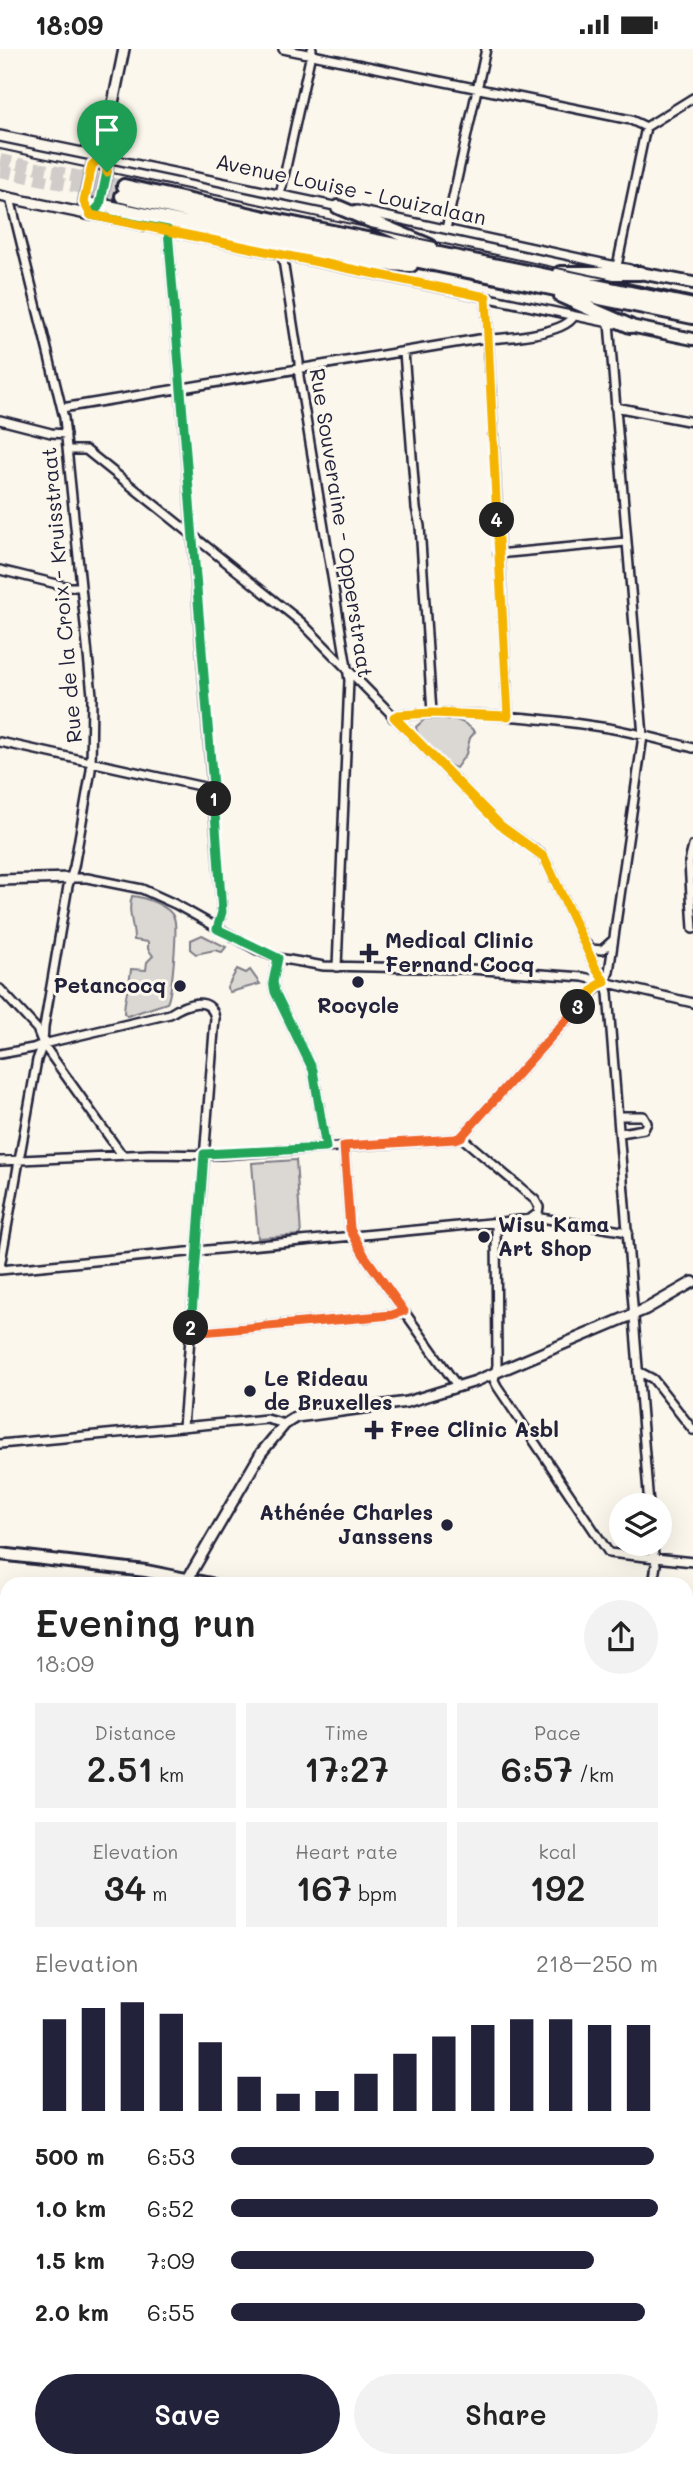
<!DOCTYPE html>
<meta charset="utf-8">
<style>
:root{--surface:#fff;--page:#f2f2f2;--text:#222;--muted:#767676;--accent:#22223b}
body{margin:0;font-family:Mali,sans-serif;background:var(--page);color:var(--text);height:100vh;display:flex;flex-direction:column;font-size:26px;white-space:nowrap}
*{box-sizing:border-box;margin:0}
p{font-size:23px;color:var(--muted)}
.icon{flex:none;width:38px;height:38px;fill:none;stroke:currentColor;stroke-width:2;stroke-linecap:round;stroke-linejoin:round}
.map{position:relative;flex:1;overflow:hidden}
.panel{position:absolute;left:0px;top:1528px;width:693px;height:891px;display:flex;flex-direction:column;background:var(--surface);border-radius:21px 21px 0 0;box-shadow:0 7px 28px #0002}
.panel>*{flex:none}
.fabs{position:absolute;left:609px;top:1444px;display:grid;gap:14px}
.fabs a{display:grid;place-items:center;width:63px;height:63px;border-radius:50%;background:var(--surface);box-shadow:0 7px 28px #0002;font-size:35px}
.pin{position:absolute;display:grid;place-items:center;width:60px;height:60px;color:#fff;margin:-72px -30px;border-radius:50% 50% 50% 0;rotate:-45deg;box-shadow:0 0 7px #0007}
.pin .icon{rotate:45deg}
.km{position:absolute;width:35px;height:35px;margin:-18px;border-radius:50%;background:#222;color:#fff;font-size:19px;line-height:35px;text-align:center}
.round{display:grid;place-items:center;flex:none;width:74px;height:74px;border-radius:37px;background:var(--page)}
.summary{display:flex;align-items:center;justify-content:space-between;height:119px;padding:0 35px}
h1{font-size:38px;font-weight:600;line-height:52px}
.figures{display:grid;grid-template-columns:repeat(3,1fr);gap:10px;height:119px;padding:7px 35px}
.figures div{display:grid;align-content:center;border-radius:0px;background:var(--page);text-align:center}
.figures b{font-size:35px;font-weight:600}
.figures small{font-size:19px;font-weight:400}
.figures p{font-size:19px}
.chart{height:196px;padding:14px 35px}
.chart p{display:flex;justify-content:space-between}
.chart svg{width:100%;height:126px;margin-top:7px;stroke:var(--accent);stroke-width:6}
.action{display:flex;gap:14px;margin-top:auto;padding:14px 35px}
.action a{flex:1;height:80px;border-radius:42px;background:var(--accent);color:#fff;font-size:28px;font-weight:600;line-height:80px;text-align:center}
.action a+a{background:var(--page);color:var(--text)}
ul{padding:0 35px;list-style:none;font-size:23px}
li{display:grid;grid-template-columns:112px 84px 1fr;align-items:center;height:52px}
li i{height:18px;border-radius:9px;background:var(--accent)}
.status{display:flex;justify-content:space-between;align-items:center;height:49px;padding:0 35px;background:var(--surface);direction:ltr}
.status svg{height:19px;fill:currentColor}
.map>svg:first-child{display:block}
.green{fill:#dbd8d3;stroke:#7e7d87;stroke-width:2}
.lines{fill:none;stroke-linecap:round;stroke-linejoin:round}
.trunk-tunnel{stroke:#d0ccc9;stroke-width:12;stroke-dasharray:12 6;stroke-linecap:butt}
.minor-casing{stroke:#22223b;stroke-width:12}
.tertiary-casing{stroke:#22223b;stroke-width:14}
.secondary-casing{stroke:#22223b;stroke-width:16}
.primary-casing{stroke:#22223b;stroke-width:18}
.trunk-casing{stroke:#22223b;stroke-width:18}
.minor{stroke:#fbf7ec;stroke-width:7}
.tertiary{stroke:#fbf7ec;stroke-width:9}
.secondary{stroke:#fbf7ec;stroke-width:10}
.primary{stroke:#fbf7ec;stroke-width:12}
.trunk{stroke:#fbf7ec;stroke-width:12}
.tram{stroke:#22223b;stroke-width:2}
.rail{stroke:#22223b;stroke-width:2.5}
.split-1-casing{stroke:#fff;stroke-width:14}
.split-2-casing{stroke:#fff;stroke-width:14}
.split-3-casing{stroke:#fff;stroke-width:14}
.split-4-casing{stroke:#fff;stroke-width:14}
.split-5-casing{stroke:#fff;stroke-width:14}
.split-1{stroke:#22a559;stroke-width:9}
.split-2{stroke:#22a559;stroke-width:9}
.split-3{stroke:#f0652b;stroke-width:9}
.split-4{stroke:#f5b400;stroke-width:9}
.split-5{stroke:#f5b400;stroke-width:9}
.poi-dot{fill:#22223b;stroke:#fbf7ec;stroke-width:2.5}
.labels{text-anchor:middle;stroke-width:6;stroke-linejoin:round;paint-order:stroke}
.street-label{font-size:21px;fill:#22223b;stroke:#fbf7ec}
.poi-label{font-size:21px;font-weight:bold;fill:#22223b;stroke:#fbf7ec;text-anchor:start}
</style>
<div class="status"><b>18:09</b><svg viewBox="0 0 49 12"><path d="M0 12V9h3v3zM5 12V6h3v6zM10 12V3h3v9zM15 12V0h3v12zM26 1h20v11H26zM47 4h2v5h-2z"/></svg></div>
<div class="map">
<svg width="693" height="2418" viewBox="0 0 693 2418">
<rect width="100%" height="100%" fill="#fbf7ec"/>
<filter id="ink" filterUnits="userSpaceOnUse"><feTurbulence type="fractalNoise" baseFrequency=".0143" numOctaves="2"/><feDisplacementMap in="SourceGraphic" scale="14" xChannelSelector="R" yChannelSelector="G"/><feConvolveMatrix kernelMatrix="1 2 1 2 8 2 1 2 1" color-interpolation-filters="sRGB"/></filter>
<g filter="url(#ink)">
<path class="green" d="M 108,160 L 347,213 L 347,215 L 108,166 Z
M 425,670 C 445,670 461,667 475,683 L 470,689 L 466,705 L 456,719 C 446,717 417,691 416,678 Z
M 132,847 C 144,848 170,857 174,869 C 178,878 172,946 167,954 L 127,967 L 124,964 C 124,948 130,936 131,920 L 146,921 L 147,913 L 153,907 L 148,900 L 148,893 L 134,891 C 134,875 127,863 132,847 Z
M 202,886 L 226,898 L 222,903 L 215,901 L 196,905 L 191,901 L 191,891 Z
M 237,920 L 246,924 L 250,921 L 260,935 L 230,943 L 227,939 Z
M 296,1111 L 301,1186 L 258,1189 L 252,1114 Z
M 7,2123 L 7,2164 L 0,2189 L 7,2192 L 7,2412 L 169,2412 L 170,2418 L 0,2418 L 0,2132 L 4,2133 Z"/>
<g class="lines">
<path class="trunk-tunnel" d="M 0,111 L 124,137
M 0,122 L 122,147"/>
<defs>
<path id="minor" d="M 283,0 L 631,71 L 646,78
M 646,78 L 693,49
M 102,108 L 339,158
M 280,146 L 312,0
M 84,153 L 91,166 L 105,169 L 614,275
M 357,161 L 630,220
M 446,180 L 486,0
M 168,181 L 222,863 L 217,880
M 282,205 L 299,313 L 299,327 L 349,631 L 337,918
M 617,217 L 646,78
M 486,248 L 508,667
M 404,303 L 416,459 L 420,477 L 432,664
M 615,358 L 693,373
M 62,359 L 479,290 C 500,290 564,286 574,267
M 0,371 L 51,384 L 66,385
M 68,401 L 86,401 L 301,573 L 501,777 L 542,806 L 546,812 L 596,920 L 605,933 L 608,944 L 649,1456
M 498,505 L 626,493
M 0,521 L 69,538 L 81,538
M 393,669 L 398,666 C 468,662 539,668 608,679 C 637,684 665,692 693,699
M 0,693 L 213,740
M 693,797 L 689,813 L 693,880
M 70,829 L 87,829 L 142,840 L 175,855 L 257,901 L 278,909 L 324,917 L 470,920 L 583,928 L 693,954
M 586,895 L 591,900 L 602,901 L 613,891
M 278,909 L 273,933 L 275,943 L 313,1021 L 326,1099
M 605,933 L 609,923 L 643,687 L 609,274
M 0,940 L 37,980 L 43,995 L 122,1106
M 0,1005 L 33,999 L 43,995 L 170,965 C 185,955 211,945 215,969 L 183,1378
M 619,1067 L 643,1067 L 647,1074 L 644,1080 L 621,1084
M 461,1088 L 591,944 L 605,933
M 461,1088 L 535,1151 L 539,1158 L 538,1164 L 530,1170
M 344,1097 L 350,1180 L 364,1206 L 458,1338
M 0,1112 L 150,1105 L 220,1106 L 455,1090 L 461,1088
M 496,1174 L 497,1316 L 494,1331 L 497,1337 L 609,1504 L 693,1513
M 0,1218 L 37,1011 L 43,995 L 44,978 L 68,837 L 74,818 L 91,721 L 92,646 L 64,369 L 10,149
M 0,1221 L 541,1169 L 628,1183
M 190,1284 L 392,1266 L 404,1262
M 638,1322 L 653,1330 L 693,1381
M 0,1395 L 267,1370 L 285,1375
M 652,1494 L 656,1516 L 653,1535
M 686,1756 L 693,1752
M 686,1777 L 693,1791
M 686,1875 L 693,1871
M 0,1995 L 7,2006
M 686,2021 L 693,2035
M 686,2118 L 693,2115
M 371,2412 L 375,2418
M 465,2418 L 467,2412"/>
<path id="tertiary" d="M 0,87 L 102,108
M 102,108 L 124,0
M 0,147 L 91,166 L 100,156 L 107,123 L 107,119 L 102,108
M 100,156 L 84,153 L 92,116 L 102,108
M 0,831 L 70,829
M 186,1533 L 261,1404 L 285,1375 L 296,1368 L 312,1366 L 407,1353 L 476,1332 L 646,1260 L 693,1233
M 0,1730 L 7,1725
M 686,2279 L 693,2298
M 628,2412 L 632,2418
M 401,2418 L 414,2412"/>
<path id="secondary" d="M 640,224 L 693,234
M 630,277 L 693,290
M 0,1505 L 146,1522 L 211,1535
M 686,1590 L 693,1590"/>
<path id="primary" d="M 686,2281 L 693,2278
M 426,2418 L 439,2412"/>
<path id="trunk" d="M 124,137 L 279,172 L 693,257
M 122,147 L 282,184 L 693,268
M 100,156 L 381,215 L 411,216
M 338,158 L 430,197
M 560,224 L 640,224
M 561,247 L 630,277"/>
</defs>
<use href="#minor" class="minor-casing"/>
<use href="#tertiary" class="tertiary-casing"/>
<use href="#secondary" class="secondary-casing"/>
<use href="#primary" class="primary-casing"/>
<use href="#trunk" class="trunk-casing"/>
<use href="#minor" class="minor"/>
<use href="#tertiary" class="tertiary"/>
<use href="#secondary" class="secondary"/>
<use href="#primary" class="primary"/>
<use href="#trunk" class="trunk"/>
<path class="tram" d="M 0,100 L 693,248"/>
<path class="rail" d="M 0,1714 L 3,1715
M 522,2412 L 523,2418
M 537,2412 L 538,2418"/>
</g>
</g>
<g class="lines" filter="url(#ink)">
<defs>
<path id="split-1" d="M 107,123 L 100,156 L 91,166 L 168,181 L 214,750"/>
<path id="split-2" d="M 191,1279 L 204,1105 L 326,1099 L 313,1021 L 275,943 L 273,933 L 278,909 L 217,880 L 222,863 L 214,750"/>
<path id="split-3" d="M 191,1279 L 190,1284 L 392,1266 L 404,1262 L 364,1206 L 350,1180 L 344,1097 L 455,1090 L 461,1088 L 578,958"/>
<path id="split-4" d="M 497,471 L 508,667 L 432,664 L 398,666 L 394,668 L 501,777 L 544,808 L 596,920 L 605,933 L 598,936 L 578,958"/>
<path id="split-5" d="M 107,123 L 107,119 L 102,108 L 92,116 L 84,153 L 91,166 L 486,248 L 497,471"/>
</defs>
<use href="#split-1" class="split-1-casing"/>
<use href="#split-2" class="split-2-casing"/>
<use href="#split-3" class="split-3-casing"/>
<use href="#split-4" class="split-4-casing"/>
<use href="#split-5" class="split-5-casing"/>
<use href="#split-1" class="split-1"/>
<use href="#split-2" class="split-2"/>
<use href="#split-3" class="split-3"/>
<use href="#split-4" class="split-4"/>
<use href="#split-5" class="split-5"/>
</g>
<g class="poi-dot">
<path d="M365.5 893.5h7v7h7v7h-7v7h-7v-7h-7v-7h7z"/>
<circle cx="358" cy="933" r="7"/>
<circle cx="180" cy="937" r="7"/>
<circle cx="484" cy="1188" r="7"/>
<circle cx="250" cy="1342" r="7"/>
<path d="M370.5 1370.5h7v7h7v7h-7v7h-7v-7h-7v-7h7z"/>
<circle cx="447" cy="1476" r="7"/>
</g>
<g class="labels">
<g class="street-label">
<text transform="translate(351 141) rotate(12)" y="7">Avenue Louise - Louizalaan</text>
<text transform="translate(341 474) rotate(81)" y="7">Rue Souveraine - Opperstraat</text>
<text transform="translate(62 546) rotate(-95)" y="7">Rue de la Croix - Kruisstraat</text>
</g>
<g class="poi-label">
<text x="385" y="899">Medical Clinic<tspan x="385" dy="24">Fernand Cocq</tspan></text>
<text x="166" y="944" text-anchor="end">Petancocq</text>
<text x="358" y="964" text-anchor="middle">Rocycle</text>
<text x="498" y="1183">Wisu Kama<tspan x="498" dy="24">Art Shop</tspan></text>
<text x="264" y="1337">Le Rideau<tspan x="264" dy="24">de Bruxelles</tspan></text>
<text x="390" y="1388">Free Clinic Asbl</text>
<text x="433" y="1471" text-anchor="end">Athénée Charles<tspan x="433" dy="24">Janssens</tspan></text>
</g>
</g>
</svg>
<div class="fabs">
<a><svg class="icon" aria-label="layers" viewBox="0 0 24 24"><path d="M12 4l9 5-9 5-9-5zM3 14l9 5 9-5"/></svg></a>
</div>
<div class="pin" style="left:107px;top:123px;background:#1e9e55"><svg class="icon" aria-label="arrive" viewBox="0 0 24 24"><path d="M6 21V4h12l-3 4 3 4H6"/></svg></div>
<b class="km" style="left:214px;top:750px">1</b>
<b class="km" style="left:191px;top:1279px">2</b>
<b class="km" style="left:578px;top:958px">3</b>
<b class="km" style="left:497px;top:471px">4</b>
<section class="panel">
<div class="summary"><div><h1>Evening run</h1><p>18:09</p></div><a class="round"><svg class="icon" aria-label="share" viewBox="0 0 24 24"><path d="M12 15V3M7 8l5-5 5 5M5 13v7h14v-7"/></svg></a></div>
<div class="figures">
<div><p>Distance</p><b>2.51<small> km</small></b></div>
<div><p>Time</p><b>17:27</b></div>
<div><p>Pace</p><b>6:57<small> /km</small></b></div>
</div>
<div class="figures">
<div><p>Elevation</p><b>34<small> m</small></b></div>
<div><p>Heart rate</p><b>167<small> bpm</small></b></div>
<div><p>kcal</p><b>192</b></div>
</div>
<div class="chart"><p><span>Elevation</span>218–250 m</p>
<svg viewBox="0 0 160 44" preserveAspectRatio="none"><path d="M5 44V12M15 44V8M25 44V6M35 44V10M45 44V20M55 44V32M65 44V38M75 44V37M85 44V31M95 44V24M105 44V18M115 44V14M125 44V12M135 44V12M145 44V14M155 44V14"/></svg>
</div>
<ul>
<li><b>500 m</b>6:53<i style="width:99%"></i></li>
<li><b>1.0 km</b>6:52<i style="width:100%"></i></li>
<li><b>1.5 km</b>7:09<i style="width:85%"></i></li>
<li><b>2.0 km</b>6:55<i style="width:97%"></i></li>
</ul>
<div class="action"><a>Save</a><a>Share</a></div>
</section>
</div>
